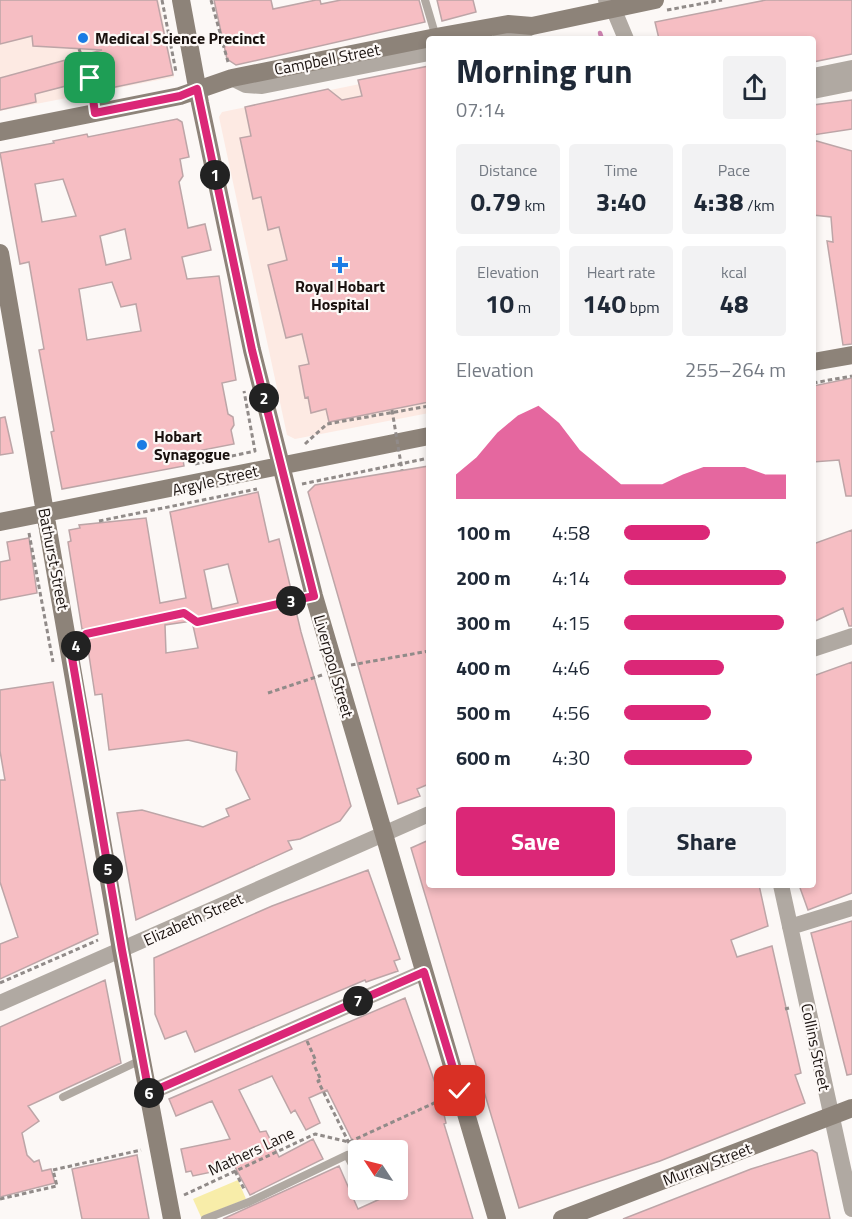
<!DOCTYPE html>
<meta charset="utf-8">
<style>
:root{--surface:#fff;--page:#f2f2f3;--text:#1f2937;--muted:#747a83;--accent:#db2777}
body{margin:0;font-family:"Titillium Web",sans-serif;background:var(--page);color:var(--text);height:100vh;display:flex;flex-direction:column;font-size:22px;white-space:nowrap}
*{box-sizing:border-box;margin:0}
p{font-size:20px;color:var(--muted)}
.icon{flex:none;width:33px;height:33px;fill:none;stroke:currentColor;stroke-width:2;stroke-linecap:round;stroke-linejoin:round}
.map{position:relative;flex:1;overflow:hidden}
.side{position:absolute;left:426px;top:36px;width:390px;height:852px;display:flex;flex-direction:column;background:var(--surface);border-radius:6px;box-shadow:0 3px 9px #0003}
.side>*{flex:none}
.needle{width:39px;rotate:305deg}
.buttons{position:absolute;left:348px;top:1140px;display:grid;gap:12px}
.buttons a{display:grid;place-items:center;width:60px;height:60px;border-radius:6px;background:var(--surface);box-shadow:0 3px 9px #0003;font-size:30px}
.pin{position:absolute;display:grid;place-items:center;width:51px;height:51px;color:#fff;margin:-26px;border-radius:12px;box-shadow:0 3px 9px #0006}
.km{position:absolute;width:30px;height:30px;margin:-15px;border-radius:50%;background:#222;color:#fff;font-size:16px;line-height:30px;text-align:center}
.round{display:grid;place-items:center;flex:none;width:63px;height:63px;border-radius:6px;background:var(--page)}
.head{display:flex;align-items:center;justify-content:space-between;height:102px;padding:0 30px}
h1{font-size:33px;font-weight:700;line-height:45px}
.stats{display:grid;grid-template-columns:repeat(3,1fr);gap:9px;height:102px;padding:6px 30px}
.stats div{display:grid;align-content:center;border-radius:6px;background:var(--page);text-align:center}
.stats b{font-size:26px;font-weight:700}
.stats small{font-size:16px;font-weight:400}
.stats p{font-size:16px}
.chart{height:168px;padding:12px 30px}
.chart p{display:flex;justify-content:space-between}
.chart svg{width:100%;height:108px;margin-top:6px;fill:var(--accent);opacity:.7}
.cta{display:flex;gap:12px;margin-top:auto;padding:12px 30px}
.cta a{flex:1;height:69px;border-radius:6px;background:var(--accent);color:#fff;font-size:24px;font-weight:700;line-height:69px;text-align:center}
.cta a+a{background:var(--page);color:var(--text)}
ul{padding:0 30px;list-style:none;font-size:20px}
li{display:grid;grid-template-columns:96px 72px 1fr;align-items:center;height:45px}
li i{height:15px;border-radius:8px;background:var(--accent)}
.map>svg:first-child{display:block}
.built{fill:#fdeae3}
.green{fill:#f8eda9}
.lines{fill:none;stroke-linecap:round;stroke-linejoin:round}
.stream{stroke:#cc82af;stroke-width:4.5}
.building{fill:#f6bec3;stroke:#bda5a7;stroke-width:1.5;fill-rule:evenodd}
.path{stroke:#918b89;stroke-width:3;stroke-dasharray:4.5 3;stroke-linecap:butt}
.lane{stroke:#b0a9a2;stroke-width:8}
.street{stroke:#b0a9a2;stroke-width:16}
.secondary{stroke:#8d8379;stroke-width:18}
.path-bridge{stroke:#918b89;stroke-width:3;stroke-dasharray:4.5 3;stroke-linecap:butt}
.route-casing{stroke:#fff;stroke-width:12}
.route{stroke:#db2777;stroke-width:8}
.poi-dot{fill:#1a7ce4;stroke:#fcf8f6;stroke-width:2}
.labels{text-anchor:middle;stroke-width:4.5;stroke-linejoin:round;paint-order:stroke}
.poi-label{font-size:16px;font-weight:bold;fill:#19110e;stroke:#fcf8f6;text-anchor:start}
.street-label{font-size:16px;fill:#19110e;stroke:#fcf8f6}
</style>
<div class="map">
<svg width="852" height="1219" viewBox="0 0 852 1219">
<rect width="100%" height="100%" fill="#fcf8f6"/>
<path class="built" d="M 0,0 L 159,0 L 174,77 L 0,111 Z
M 429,70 L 429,413 L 295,439 L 287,435 L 219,117 L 222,112 Z"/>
<path class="green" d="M 238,1180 L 246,1199 L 201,1217 L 193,1199 Z"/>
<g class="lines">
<path class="stream" d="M 600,33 L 602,39"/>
</g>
<path class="building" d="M 0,0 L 157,0 L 173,75 L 106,89 L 85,87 L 86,92 L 69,96 L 66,86 L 35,94 L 36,102 L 0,110 L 0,78 L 102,50 L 33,46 L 32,36 L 0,44 Z
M 214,0 L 271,0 L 273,9 L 316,0 L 320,0 L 321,4 L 341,0 L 419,0 L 425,22 L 236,65 L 227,59 Z
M 437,0 L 473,0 L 476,12 L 442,21 Z
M 766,0 L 852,0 L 852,54 L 813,62 L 813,39 L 659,39 L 655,22 Z
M 429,66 L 429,402 L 329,422 L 326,409 L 311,413 L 308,397 L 305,398 L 299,366 L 309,364 L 302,334 L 286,338 L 268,265 L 287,260 L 279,227 L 268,230 L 261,197 L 253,199 L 240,138 L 251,136 L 245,107 L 328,89 L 342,100 L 362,96 L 358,80 Z
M 852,100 L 852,129 L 813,135 L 813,105 Z
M 177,119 L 182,122 L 189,157 L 180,159 L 183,176 L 179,182 L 188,228 L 205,224 L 211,250 L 182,257 L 187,279 L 219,276 L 236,380 L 222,383 L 228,414 L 233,417 L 234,425 L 231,430 L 234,444 L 182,454 L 184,466 L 62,489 L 51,432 L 54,431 L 39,350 L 44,349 L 29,262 L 20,264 L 0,153 L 54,143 L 53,141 L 87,134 L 88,137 ZM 63,179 L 76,216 L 42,222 L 35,184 ZM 125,229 L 131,259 L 106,265 L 100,236 ZM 112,282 L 121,307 L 136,304 L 141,331 L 87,340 L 79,289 Z
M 813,140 L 852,151 L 852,344 L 843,345 L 827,241 L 833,242 L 831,217 L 813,215 Z
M 852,378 L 852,496 L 846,496 L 839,460 L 813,462 L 813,386 Z
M 5,417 L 13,453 L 0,455 L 0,418 Z
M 429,466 L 429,784 L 417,789 L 420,796 L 398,804 L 308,492 L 315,485 Z
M 258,492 L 269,542 L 279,539 L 301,632 L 351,806 L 340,821 L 300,839 L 288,841 L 292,849 L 136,920 L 117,813 L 142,810 L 203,827 L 229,816 L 226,809 L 250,799 L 236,770 L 237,752 L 188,740 L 109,750 L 102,694 L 95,695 L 85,629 L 82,629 L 68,542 L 71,541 L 69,530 L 80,528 L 79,525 L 146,518 L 160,603 L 186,598 L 170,512 ZM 228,564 L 238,603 L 212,609 L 204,570 ZM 192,621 L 198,648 L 166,653 L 165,625 Z
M 852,530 L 852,626 L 849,626 L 843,608 L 813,622 L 813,544 Z
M 29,538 L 37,593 L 0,600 L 0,562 L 10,560 L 7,542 Z
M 852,662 L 852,893 L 808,910 L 799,885 L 813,885 L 813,676 Z
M 53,682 L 98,934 L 0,979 L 0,944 L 18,937 L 0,882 L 0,780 L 5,780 L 0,751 L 0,690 Z
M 429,840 L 429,885 L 759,885 L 768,926 L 731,940 L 737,957 L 772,946 L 801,1073 L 795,1075 L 805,1103 L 660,1161 L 519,1208 L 411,848 Z
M 368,870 L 400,959 L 394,961 L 398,971 L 366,982 L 365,980 L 195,1052 L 186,1031 L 165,1039 L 155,1014 L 154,958 L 272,906 Z
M 852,921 L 852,1074 L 847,1075 L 811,933 Z
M 105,980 L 121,1063 L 28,1106 L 39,1121 L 22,1133 L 27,1155 L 34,1162 L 39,1160 L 42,1171 L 51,1169 L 55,1183 L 0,1197 L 0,1027 Z
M 405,998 L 440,1097 L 446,1123 L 444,1124 L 473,1219 L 223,1219 L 339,1166 L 358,1209 L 380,1199 L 376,1190 L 398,1190 L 398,1150 L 357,1150 L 327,1090 L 309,1098 L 320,1123 L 306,1130 L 295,1110 L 291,1113 L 272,1076 L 239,1090 L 260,1132 L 266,1131 L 279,1157 L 313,1139 L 323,1159 L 250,1195 L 235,1167 L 193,1176 L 191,1171 L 186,1172 L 181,1149 L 230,1139 L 212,1101 L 176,1116 L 169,1099 Z
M 812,1150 L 817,1153 L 830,1219 L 623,1219 L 751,1169 Z
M 137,1155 L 149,1219 L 82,1219 L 72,1169 Z"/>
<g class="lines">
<path class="path" d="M 162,0 L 176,72
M 211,0 L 228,62
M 667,10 L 722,0
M 79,49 L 90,78 L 92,97
M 813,383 L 852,376
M 305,444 L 327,424 L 429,406
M 195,464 L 255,451 L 244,391
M 302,484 L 429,458
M 99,521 L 257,489
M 29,533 L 53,662
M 83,638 L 86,634 L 185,613 L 197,622 L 300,599
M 351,665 L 429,651
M 268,693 L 322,675
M 0,983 L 98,940
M 785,1009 L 789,1008
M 307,1041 L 316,1061 L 313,1063 L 321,1080 L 318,1081 L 349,1143
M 235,1171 L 245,1191
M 184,1195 L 315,1134 L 349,1142 L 445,1098
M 0,1199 L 57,1186 L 53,1170 L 141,1150"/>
<path class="lane" d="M 425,0 L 436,37
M 63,1097 L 143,1059
M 366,1190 L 368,1194
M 205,1219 L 249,1202 L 347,1155 L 358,1176"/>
<path class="street" d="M 606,0 L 613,8 L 626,39
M 500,39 L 522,33 L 532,26
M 813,76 L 852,68
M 232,78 L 246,85 L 262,86 L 429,53
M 813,91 L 852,83
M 813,649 L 852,636
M 781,885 L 852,1209
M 790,927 L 852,908
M 0,1003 L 429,814
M 149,1093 L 424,972"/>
<path class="secondary" d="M 181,0 L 200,103 L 252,350 L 314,596 L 497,1219
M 0,132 L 180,96 L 232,78 L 436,37 L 508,24 L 532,26 L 655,0
M 0,253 L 121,950 L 172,1219
M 813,362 L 852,355
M 0,522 L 429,436
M 562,1219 L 852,1108"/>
<path class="path-bridge" d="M 392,410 L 402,470"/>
</g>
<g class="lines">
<defs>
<path id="route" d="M 90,78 L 95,113 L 180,96 L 197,89 L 252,350 L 314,596 L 197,622 L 184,613 L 86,634 L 71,652 L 122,950 L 149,1093 L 424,972 L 460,1091"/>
</defs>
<use href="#route" class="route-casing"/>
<use href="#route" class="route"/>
</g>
<g class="poi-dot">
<circle cx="83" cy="38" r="6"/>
<path d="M337 256h6v6h6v6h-6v6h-6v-6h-6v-6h6z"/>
<circle cx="142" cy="445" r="6"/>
</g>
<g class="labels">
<g class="poi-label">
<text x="95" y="44">Medical Science Precinct</text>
<text x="340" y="292" text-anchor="middle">Royal Hobart<tspan x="340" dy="18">Hospital</tspan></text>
<text x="154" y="442">Hobart<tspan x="154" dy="18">Synagogue</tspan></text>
</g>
<g class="street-label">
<text transform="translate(327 59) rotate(-11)" y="6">Campbell Street</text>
<text transform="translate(215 480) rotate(-13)" y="6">Argyle Street</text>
<text transform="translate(54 559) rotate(79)" y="6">Bathurst Street</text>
<text transform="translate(334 666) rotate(74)" y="6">Liverpool Street</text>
<text transform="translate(193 919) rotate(-24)" y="6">Elizabeth Street</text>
<text transform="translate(816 1047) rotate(78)" y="6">Collins Street</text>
<text transform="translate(251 1151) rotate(-25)" y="6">Mathers Lane</text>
<text transform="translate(707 1164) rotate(-21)" y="6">Murray Street</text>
</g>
</g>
</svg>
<div class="buttons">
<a><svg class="needle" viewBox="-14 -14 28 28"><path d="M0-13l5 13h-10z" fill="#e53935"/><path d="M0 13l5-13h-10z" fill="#747a83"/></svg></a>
</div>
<div class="pin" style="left:90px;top:78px;background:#1e9e55"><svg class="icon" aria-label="arrive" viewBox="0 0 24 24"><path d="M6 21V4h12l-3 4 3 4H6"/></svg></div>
<div class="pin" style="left:460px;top:1091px;background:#d93025"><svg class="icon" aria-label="check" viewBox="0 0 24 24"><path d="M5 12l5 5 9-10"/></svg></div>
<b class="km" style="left:215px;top:175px">1</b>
<b class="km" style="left:264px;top:398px">2</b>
<b class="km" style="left:291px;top:601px">3</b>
<b class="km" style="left:76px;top:646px">4</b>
<b class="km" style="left:108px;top:869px">5</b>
<b class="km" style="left:149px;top:1093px">6</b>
<b class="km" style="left:358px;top:1001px">7</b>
<section class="side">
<div class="head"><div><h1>Morning run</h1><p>07:14</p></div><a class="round"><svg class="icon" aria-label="share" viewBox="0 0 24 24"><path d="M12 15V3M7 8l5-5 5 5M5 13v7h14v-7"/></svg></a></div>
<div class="stats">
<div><p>Distance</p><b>0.79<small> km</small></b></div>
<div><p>Time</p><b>3:40</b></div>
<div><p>Pace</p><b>4:38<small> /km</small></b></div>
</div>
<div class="stats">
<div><p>Elevation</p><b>10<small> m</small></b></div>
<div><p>Heart rate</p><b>140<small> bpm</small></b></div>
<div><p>kcal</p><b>48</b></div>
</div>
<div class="chart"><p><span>Elevation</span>255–264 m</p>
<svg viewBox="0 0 160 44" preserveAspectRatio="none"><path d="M0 44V34L10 27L20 17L30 10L40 6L50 13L60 24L70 31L80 38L90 38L100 38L110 34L120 31L130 31L140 31L150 34L160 34V44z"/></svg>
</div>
<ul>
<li><b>100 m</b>4:58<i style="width:53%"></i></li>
<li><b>200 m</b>4:14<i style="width:100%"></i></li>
<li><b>300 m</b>4:15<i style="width:99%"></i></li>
<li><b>400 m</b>4:46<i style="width:62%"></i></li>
<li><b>500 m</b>4:56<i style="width:54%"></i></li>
<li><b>600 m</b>4:30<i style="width:79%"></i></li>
</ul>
<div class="cta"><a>Save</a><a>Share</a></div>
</section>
</div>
